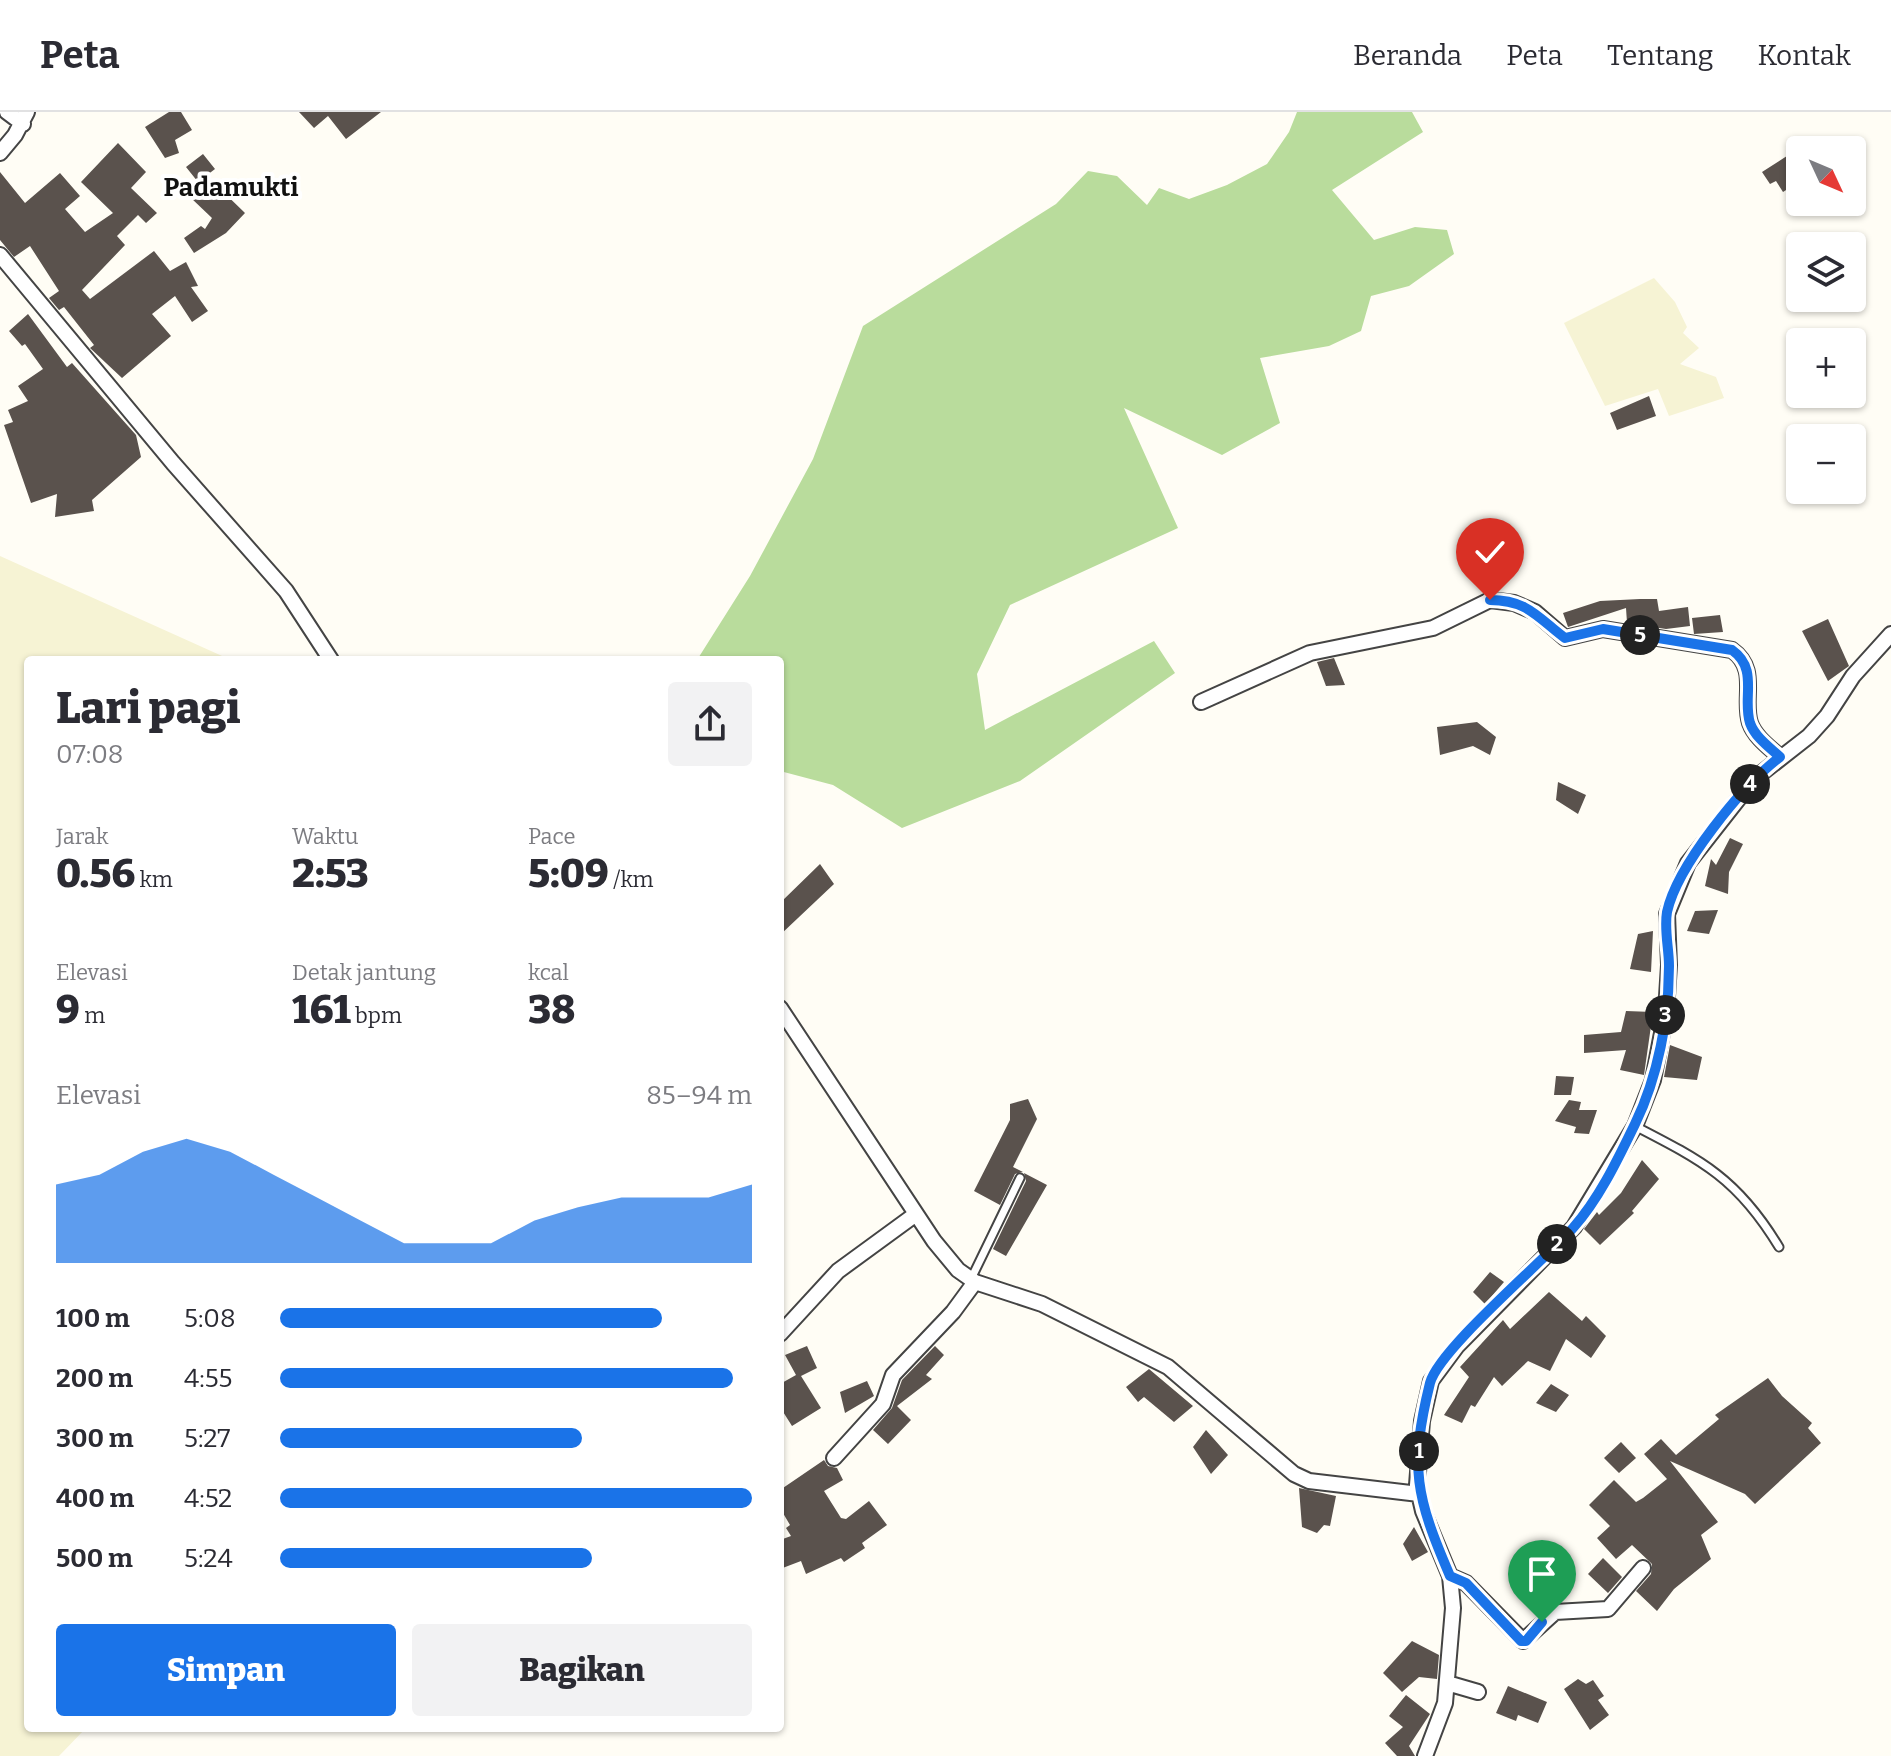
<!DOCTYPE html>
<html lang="id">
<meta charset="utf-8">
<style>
:root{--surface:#fff;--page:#f2f2f3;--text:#2b2b33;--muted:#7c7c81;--line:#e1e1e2;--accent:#1a73e8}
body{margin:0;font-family:Bitter,serif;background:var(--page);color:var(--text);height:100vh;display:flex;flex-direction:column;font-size:30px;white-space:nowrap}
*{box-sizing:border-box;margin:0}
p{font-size:26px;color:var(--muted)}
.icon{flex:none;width:44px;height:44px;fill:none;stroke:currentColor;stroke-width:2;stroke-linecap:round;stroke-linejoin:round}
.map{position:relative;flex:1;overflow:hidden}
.panel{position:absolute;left:24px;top:544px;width:760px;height:1076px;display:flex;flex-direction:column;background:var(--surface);border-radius:8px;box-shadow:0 2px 6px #0004}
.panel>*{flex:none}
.needle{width:52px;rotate:134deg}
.tools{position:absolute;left:1786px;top:24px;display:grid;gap:16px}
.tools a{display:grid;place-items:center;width:80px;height:80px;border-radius:8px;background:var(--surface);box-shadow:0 2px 6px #0004;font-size:40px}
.pin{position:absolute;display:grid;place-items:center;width:68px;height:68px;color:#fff;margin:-82px -34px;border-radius:50% 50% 50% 0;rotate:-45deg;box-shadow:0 0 8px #0007}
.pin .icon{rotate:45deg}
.km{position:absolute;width:40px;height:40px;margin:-20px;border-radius:50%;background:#222;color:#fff;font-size:22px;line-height:40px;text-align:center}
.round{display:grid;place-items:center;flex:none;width:84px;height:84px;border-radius:8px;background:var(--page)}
.summary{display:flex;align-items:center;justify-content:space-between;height:136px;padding:0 32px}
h1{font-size:44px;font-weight:800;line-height:60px}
.stats{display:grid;grid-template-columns:repeat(3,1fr);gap:12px;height:136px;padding:8px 32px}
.stats div{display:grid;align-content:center}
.stats b{font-size:40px;font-weight:800}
.stats small{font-size:22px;font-weight:400}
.stats p{font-size:22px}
.chart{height:224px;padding:16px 32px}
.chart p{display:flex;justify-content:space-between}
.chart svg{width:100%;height:144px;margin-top:8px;fill:var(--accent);opacity:.7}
.button{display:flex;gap:16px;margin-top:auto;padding:16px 32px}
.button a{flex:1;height:92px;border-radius:8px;background:var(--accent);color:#fff;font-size:32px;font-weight:800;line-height:92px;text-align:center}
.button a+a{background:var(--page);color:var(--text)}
ul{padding:0 32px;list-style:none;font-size:26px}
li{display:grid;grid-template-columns:128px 96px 1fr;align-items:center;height:60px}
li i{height:20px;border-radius:10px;background:var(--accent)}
header{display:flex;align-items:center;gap:48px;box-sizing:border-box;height:112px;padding:0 40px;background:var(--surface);border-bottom:2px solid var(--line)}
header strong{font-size:38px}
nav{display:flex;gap:44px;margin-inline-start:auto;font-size:28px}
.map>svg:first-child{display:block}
.farmland{fill:#f6f3d4}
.forest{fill:#b9dc9c}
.building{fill:#5a524d}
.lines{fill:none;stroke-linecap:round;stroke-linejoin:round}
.lane-casing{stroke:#444;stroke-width:11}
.street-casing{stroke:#444;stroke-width:18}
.lane{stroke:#fff;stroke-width:7}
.street{stroke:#fff;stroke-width:14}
.route-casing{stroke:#fff;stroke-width:16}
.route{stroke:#1a73e8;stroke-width:10}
.labels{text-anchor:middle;stroke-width:8;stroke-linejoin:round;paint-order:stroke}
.quarter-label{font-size:26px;font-weight:bold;fill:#111;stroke:#fff}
</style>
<header>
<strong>Peta</strong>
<nav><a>Beranda</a><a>Peta</a><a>Tentang</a><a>Kontak</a></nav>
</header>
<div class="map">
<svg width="1891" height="1644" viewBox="0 0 1891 1644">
<rect width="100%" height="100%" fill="#fffdf5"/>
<path class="farmland" d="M 1654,166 L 1675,190 L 1687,215 L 1683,221 L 1699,236 L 1680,252 L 1716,265 L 1724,286 L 1669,304 L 1658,277 L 1605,294 L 1564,211 Z
M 0,444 L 231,548 L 28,548 L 28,1616 L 86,1616 L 59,1644 L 0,1644 Z"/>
<path class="forest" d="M 1297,0 L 1412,0 L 1423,20 L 1332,78 L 1374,128 L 1415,115 L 1447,118 L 1454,142 L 1409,174 L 1371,184 L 1361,219 L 1329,234 L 1260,246 L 1280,311 L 1222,343 L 1124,296 L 1178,416 L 1010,493 L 977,562 L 985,618 L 1154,529 L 1175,561 L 1020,669 L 902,716 L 833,673 L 780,659 L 780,548 L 697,548 L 750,464 L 813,347 L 863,214 L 1056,92 L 1088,59 L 1117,64 L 1147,93 L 1159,76 L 1189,87 L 1227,73 L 1267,52 L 1289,20 Z"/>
<path class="building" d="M 169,0 L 181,0 L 192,18 L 175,28 L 179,41 L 165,46 L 145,15 Z
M 299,0 L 381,0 L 346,27 L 328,4 L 314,16 Z
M 118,31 L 146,60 L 131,76 L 157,101 L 146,111 L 138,103 L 117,124 L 125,133 L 82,178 L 90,187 L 154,139 L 170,159 L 186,150 L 198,174 L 191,175 L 208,199 L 192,210 L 175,184 L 152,202 L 171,224 L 122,266 L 90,236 L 94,233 L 64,195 L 59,198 L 49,186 L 59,179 L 30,134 L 14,145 L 0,128 L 0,60 L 25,91 L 60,61 L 80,84 L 65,97 L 85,120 L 113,101 L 81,70 Z
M 203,42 L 215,57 L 198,70 L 186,55 Z
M 1790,42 L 1800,57 L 1800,69 L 1783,80 L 1776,69 L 1770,72 L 1762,60 Z
M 210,67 L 245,101 L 226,121 L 194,141 L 184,126 L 201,114 L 205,117 L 212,106 L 191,86 Z
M 28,202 L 67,255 L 72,251 L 136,323 L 141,345 L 92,388 L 94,399 L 55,405 L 57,382 L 31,391 L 4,313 L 13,310 L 8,298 L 28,289 L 18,274 L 43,257 L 25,232 L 22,234 L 9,219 Z
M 1649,284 L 1656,304 L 1617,318 L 1610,301 Z
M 1640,487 L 1657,487 L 1659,499 L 1688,495 L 1690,514 L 1666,517 L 1627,511 L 1626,496 L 1568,515 L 1563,501 L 1600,489 Z
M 1720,503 L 1723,520 L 1694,522 L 1692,506 Z
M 1828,507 L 1849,554 L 1828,569 L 1802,519 Z
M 1334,546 L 1345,573 L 1326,574 L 1317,550 Z
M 1477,610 L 1496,625 L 1490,643 L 1473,634 L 1440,643 L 1437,615 Z
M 1558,670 L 1586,683 L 1578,702 L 1556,688 Z
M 1730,726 L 1743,732 L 1729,760 L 1728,782 L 1705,774 L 1711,747 L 1716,753 Z
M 820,752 L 834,772 L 780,823 L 780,791 Z
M 1718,798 L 1709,822 L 1687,819 L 1695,799 Z
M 1653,819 L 1651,860 L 1630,857 L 1638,822 Z
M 1626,899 L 1653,900 L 1644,963 L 1620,958 L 1626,938 L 1584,941 L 1584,923 L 1621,920 Z
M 1670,933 L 1702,945 L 1697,968 L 1664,965 Z
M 1556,964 L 1574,965 L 1571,983 L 1554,983 Z
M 1028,987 L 1037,1007 L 1013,1055 L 1023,1060 L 1015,1062 L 1000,1093 L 974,1079 L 1010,1008 L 1010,992 Z
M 1569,988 L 1581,990 L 1579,998 L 1597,998 L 1589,1022 L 1574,1021 L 1576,1015 L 1555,1009 Z
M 1642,1048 L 1659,1067 L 1632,1099 L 1634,1101 L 1600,1133 L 1584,1117 L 1597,1100 L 1599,1103 L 1621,1081 Z
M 1024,1061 L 1047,1073 L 1006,1144 L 993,1137 L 1026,1069 Z
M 1490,1160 L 1504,1170 L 1485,1192 L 1473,1180 Z
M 1549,1180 L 1582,1209 L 1586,1204 L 1606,1224 L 1591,1246 L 1566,1227 L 1550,1259 L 1528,1249 L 1502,1274 L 1494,1265 L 1475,1295 L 1471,1293 L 1462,1311 L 1444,1303 L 1469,1265 L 1460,1255 L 1503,1208 L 1510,1217 Z
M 807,1234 L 817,1256 L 801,1264 L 821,1296 L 792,1314 L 780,1295 L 780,1272 L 796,1263 L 785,1243 Z
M 935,1234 L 944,1243 L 926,1263 L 932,1267 L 897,1294 L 911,1308 L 888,1332 L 873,1318 L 892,1296 L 902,1268 Z
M 1149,1257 L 1193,1294 L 1174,1310 L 1144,1285 L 1138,1290 L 1126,1275 Z
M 1768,1266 L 1782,1284 L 1812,1311 L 1808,1316 L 1821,1331 L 1755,1392 L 1745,1382 L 1670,1349 L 1718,1410 L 1701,1423 L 1711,1447 L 1674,1477 L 1657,1499 L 1636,1479 L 1651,1462 L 1652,1452 L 1632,1433 L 1616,1447 L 1597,1426 L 1610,1414 L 1589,1393 L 1614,1368 L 1636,1390 L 1643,1386 L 1667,1367 L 1644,1342 L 1661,1327 L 1676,1343 L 1719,1307 L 1715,1303 Z
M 867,1269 L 874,1284 L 845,1301 L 840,1280 Z
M 1551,1272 L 1569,1283 L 1556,1300 L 1536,1291 Z
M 1206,1318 L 1228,1343 L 1211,1362 L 1193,1335 Z
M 1621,1330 L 1636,1346 L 1619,1361 L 1604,1346 Z
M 824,1348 L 828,1354 L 837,1356 L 843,1368 L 824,1379 L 841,1406 L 846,1407 L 869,1389 L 887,1413 L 862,1431 L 865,1436 L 844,1450 L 841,1446 L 806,1462 L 801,1449 L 780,1457 L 780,1428 L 791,1424 L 786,1416 L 790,1413 L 780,1396 L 780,1378 Z
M 1299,1376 L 1336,1384 L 1330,1414 L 1324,1413 L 1317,1421 L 1302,1415 Z
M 1414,1415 L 1428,1440 L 1412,1449 L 1403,1432 Z
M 1603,1446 L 1622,1465 L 1608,1481 L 1588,1462 Z
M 1412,1529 L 1439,1543 L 1437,1567 L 1419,1565 L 1402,1580 L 1383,1561 Z
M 1578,1567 L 1586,1572 L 1593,1568 L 1604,1584 L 1598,1588 L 1609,1603 L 1590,1618 L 1564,1577 Z
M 1508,1574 L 1547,1590 L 1538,1611 L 1518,1603 L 1516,1609 L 1496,1601 Z
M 1406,1583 L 1430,1602 L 1409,1634 L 1415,1644 L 1397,1644 L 1385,1631 L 1403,1615 L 1389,1604 Z"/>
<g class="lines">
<defs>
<path id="lane" d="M 1635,1014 C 1703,1049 1738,1067 1779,1135
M 971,1167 L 1020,1066"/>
<path id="street" d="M 7,0 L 23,12
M 0,41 L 15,23 L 27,0
M 0,143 L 173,351 L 286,479 L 331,548
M 1201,590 L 1310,541 L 1433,516 L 1490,488 L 1514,491 L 1535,500 L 1565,526 L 1603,517 L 1732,538 C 1759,557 1742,586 1750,611 C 1755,625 1769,635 1780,645
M 780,896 L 934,1129 L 958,1158 L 975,1170 L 1042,1192 L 1168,1255 L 1294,1362 L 1309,1369 L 1419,1382
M 780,1222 L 838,1159 L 916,1102
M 834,1346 L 883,1292 L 893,1263 L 953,1200 L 975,1170
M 1450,1464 L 1466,1471 L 1523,1529 L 1555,1500 L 1608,1497 L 1643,1456
M 1447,1571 L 1478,1580
M 1425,1644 L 1445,1591 L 1453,1496 L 1450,1464 L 1423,1399 L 1417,1373 L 1422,1309 L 1431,1269 L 1457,1234 L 1574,1115 L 1635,1014 L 1653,968 L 1666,900 L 1669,853 L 1667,802 L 1688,751 L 1754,667 L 1809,624 L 1827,604 L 1853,564 L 1891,522"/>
</defs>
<use href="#lane" class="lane-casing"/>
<use href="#street" class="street-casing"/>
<use href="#lane" class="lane"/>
<use href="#street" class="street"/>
</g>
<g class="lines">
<defs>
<path id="route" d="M 1490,488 C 1528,488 1538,506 1565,526 L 1603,517 L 1732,538 C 1759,557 1742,586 1750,611 C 1755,625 1769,635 1780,645 C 1742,674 1677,754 1667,800 C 1664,818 1669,836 1669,854 C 1669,906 1658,965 1635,1012 C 1618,1047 1599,1087 1573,1116 C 1545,1148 1439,1237 1430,1271 C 1409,1356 1416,1385 1450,1464 L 1466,1471 L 1521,1529 L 1526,1529 L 1542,1510"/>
</defs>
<use href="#route" class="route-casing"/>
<use href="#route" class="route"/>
</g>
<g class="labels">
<g class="quarter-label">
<text x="231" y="84">Padamukti</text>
</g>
</g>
</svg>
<div class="tools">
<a><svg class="needle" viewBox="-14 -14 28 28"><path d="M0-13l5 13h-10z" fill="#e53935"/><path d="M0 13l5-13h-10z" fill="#7c7c81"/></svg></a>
<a><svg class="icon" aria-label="layers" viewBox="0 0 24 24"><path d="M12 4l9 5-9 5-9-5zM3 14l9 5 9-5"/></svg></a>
<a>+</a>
<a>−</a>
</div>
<div class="pin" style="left:1542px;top:1510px;background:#1e9e55"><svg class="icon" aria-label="arrive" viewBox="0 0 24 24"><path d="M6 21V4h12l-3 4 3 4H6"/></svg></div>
<div class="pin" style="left:1490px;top:488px;background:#d93025"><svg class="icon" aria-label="check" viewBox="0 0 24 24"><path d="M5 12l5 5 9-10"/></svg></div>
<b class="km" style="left:1419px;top:1339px">1</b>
<b class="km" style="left:1557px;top:1132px">2</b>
<b class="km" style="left:1665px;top:903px">3</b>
<b class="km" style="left:1750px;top:672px">4</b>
<b class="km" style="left:1640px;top:523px">5</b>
<section class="panel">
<div class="summary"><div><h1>Lari pagi</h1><p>07:08</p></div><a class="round"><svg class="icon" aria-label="share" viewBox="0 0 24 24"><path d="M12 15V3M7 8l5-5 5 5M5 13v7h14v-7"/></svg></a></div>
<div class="stats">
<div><p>Jarak</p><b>0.56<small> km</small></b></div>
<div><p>Waktu</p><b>2:53</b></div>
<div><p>Pace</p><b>5:09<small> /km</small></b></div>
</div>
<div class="stats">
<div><p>Elevasi</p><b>9<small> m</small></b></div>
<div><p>Detak jantung</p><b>161<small> bpm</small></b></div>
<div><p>kcal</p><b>38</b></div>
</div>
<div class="chart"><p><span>Elevasi</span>85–94 m</p>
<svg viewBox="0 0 160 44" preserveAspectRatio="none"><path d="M0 44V20L10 17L20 10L30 6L40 10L50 17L60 24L70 31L80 38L90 38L100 38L110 31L120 27L130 24L140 24L150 24L160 20V44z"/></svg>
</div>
<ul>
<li><b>100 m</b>5:08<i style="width:81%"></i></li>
<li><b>200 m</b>4:55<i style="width:96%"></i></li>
<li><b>300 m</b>5:27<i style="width:64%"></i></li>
<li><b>400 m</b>4:52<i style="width:100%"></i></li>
<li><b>500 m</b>5:24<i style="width:66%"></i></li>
</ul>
<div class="button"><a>Simpan</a><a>Bagikan</a></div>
</section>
</div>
